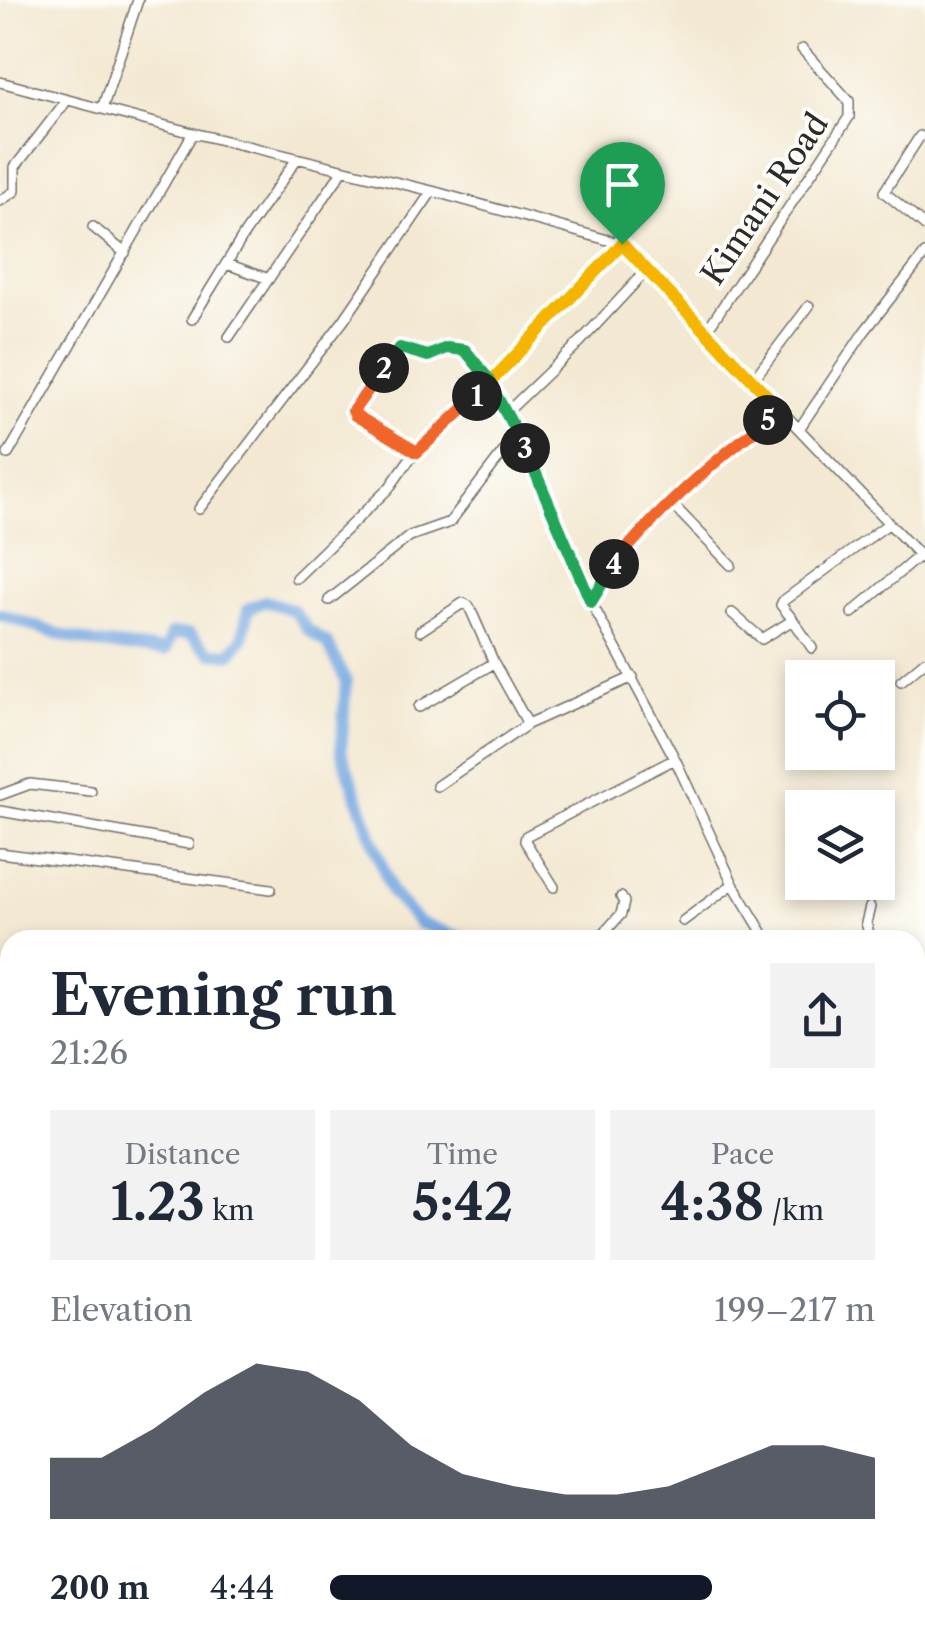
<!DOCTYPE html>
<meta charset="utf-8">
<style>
:root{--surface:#fff;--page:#f2f2f3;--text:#1f2937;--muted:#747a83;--accent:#111827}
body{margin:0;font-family:"Libre Caslon Text",serif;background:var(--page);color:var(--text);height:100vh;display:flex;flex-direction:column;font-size:38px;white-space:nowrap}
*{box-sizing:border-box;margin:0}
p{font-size:32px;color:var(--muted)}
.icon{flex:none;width:55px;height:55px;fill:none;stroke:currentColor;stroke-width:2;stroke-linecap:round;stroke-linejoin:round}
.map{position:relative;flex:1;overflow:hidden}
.details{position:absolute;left:0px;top:930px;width:925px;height:718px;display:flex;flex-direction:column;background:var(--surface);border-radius:30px 30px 0 0;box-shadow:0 5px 15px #0003}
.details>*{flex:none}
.controls{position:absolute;left:785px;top:660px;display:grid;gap:20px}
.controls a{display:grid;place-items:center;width:110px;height:110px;border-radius:0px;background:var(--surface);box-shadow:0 5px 15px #0003;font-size:50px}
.pin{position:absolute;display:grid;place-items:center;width:85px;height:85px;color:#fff;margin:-102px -42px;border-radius:50% 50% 50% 0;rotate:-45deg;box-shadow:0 0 10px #0007}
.pin .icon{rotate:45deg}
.km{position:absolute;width:50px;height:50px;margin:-25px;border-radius:50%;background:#222;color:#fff;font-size:28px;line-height:50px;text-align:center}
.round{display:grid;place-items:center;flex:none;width:105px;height:105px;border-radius:0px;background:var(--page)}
.summary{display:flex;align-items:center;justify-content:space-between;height:170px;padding:0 50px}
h1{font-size:55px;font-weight:800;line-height:75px}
.figures{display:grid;grid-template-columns:repeat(3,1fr);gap:15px;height:170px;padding:10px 50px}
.figures div{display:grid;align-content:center;border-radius:0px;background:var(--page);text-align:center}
.figures b{font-size:50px;font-weight:800}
.figures small{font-size:28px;font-weight:400}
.figures p{font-size:28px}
.chart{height:280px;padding:20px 50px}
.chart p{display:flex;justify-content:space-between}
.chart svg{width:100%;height:180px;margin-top:10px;fill:var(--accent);opacity:.7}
ul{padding:0 50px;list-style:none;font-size:32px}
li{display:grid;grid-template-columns:160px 120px 1fr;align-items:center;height:75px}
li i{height:25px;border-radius:12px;background:var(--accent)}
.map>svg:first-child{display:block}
.built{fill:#f3d4bf}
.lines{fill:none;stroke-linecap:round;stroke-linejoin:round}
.river{stroke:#75a7e1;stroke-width:12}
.street-casing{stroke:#716d65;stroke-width:12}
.highway-casing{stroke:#716d65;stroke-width:19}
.street{stroke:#fff;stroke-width:9}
.highway{stroke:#f0c369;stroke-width:15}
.split-1-casing{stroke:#fff;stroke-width:20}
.split-2-casing{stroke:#fff;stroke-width:20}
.split-3-casing{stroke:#fff;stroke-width:20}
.split-4-casing{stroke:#fff;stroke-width:20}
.split-5-casing{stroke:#fff;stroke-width:20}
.split-6-casing{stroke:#fff;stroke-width:20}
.split-1{stroke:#f5b400;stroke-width:12}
.split-2{stroke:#f0652b;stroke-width:12}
.split-3{stroke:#22a559;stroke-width:12}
.split-4{stroke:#22a559;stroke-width:12}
.split-5{stroke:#f0652b;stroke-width:12}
.split-6{stroke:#f5b400;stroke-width:12}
.labels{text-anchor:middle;stroke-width:8;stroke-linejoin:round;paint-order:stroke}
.street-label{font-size:32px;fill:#2b2b2b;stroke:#fdfcf7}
</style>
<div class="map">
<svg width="925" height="1647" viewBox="0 0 925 1647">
<rect width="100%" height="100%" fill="#fdfcf7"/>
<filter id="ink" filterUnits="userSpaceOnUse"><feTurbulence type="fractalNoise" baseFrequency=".01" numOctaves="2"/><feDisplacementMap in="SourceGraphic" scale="20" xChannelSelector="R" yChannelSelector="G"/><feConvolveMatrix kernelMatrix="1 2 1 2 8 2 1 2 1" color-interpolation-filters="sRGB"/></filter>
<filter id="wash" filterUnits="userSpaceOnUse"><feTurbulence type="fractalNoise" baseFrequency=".0048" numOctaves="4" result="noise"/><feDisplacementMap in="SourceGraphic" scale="40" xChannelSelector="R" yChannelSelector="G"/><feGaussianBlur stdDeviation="2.25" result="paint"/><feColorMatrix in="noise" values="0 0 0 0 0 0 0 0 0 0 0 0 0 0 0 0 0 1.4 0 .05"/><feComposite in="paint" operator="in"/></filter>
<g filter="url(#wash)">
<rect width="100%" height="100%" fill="#f3e8d1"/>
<path class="built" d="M 460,1638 L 527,1638 L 534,1647 L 450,1647 Z"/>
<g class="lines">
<path class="river" d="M 0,614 L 57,634 L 97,644 L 165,651 L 171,634 L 189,634 L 211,653 L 230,654 L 243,638 L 248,609 L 265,601 L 293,610 L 308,630 L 328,644 L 346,681 L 341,751 L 392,893 L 419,923 L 468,940
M 679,1638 L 689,1647"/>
</g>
</g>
<g filter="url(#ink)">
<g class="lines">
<defs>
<path id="street" d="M 0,82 L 193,133
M 102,109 L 138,0
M 920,136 L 884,192 L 925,226
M 0,201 L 15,191 L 15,167 L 67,100
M 93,227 L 125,253
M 227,264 L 269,279
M 192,319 L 245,233 L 296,160
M 707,330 L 849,117 L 849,101 L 802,49
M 229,337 L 343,170
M 753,380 L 809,306
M 490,385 L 528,453 L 591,602 L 675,759 L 733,884 L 767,940
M 507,412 L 580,342 L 648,269
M 799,429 L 864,332 L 925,254
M 417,452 L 355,415 L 353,411 L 397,351 L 405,348 L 428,356 L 447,348 L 462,348 L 490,381
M 8,454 L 193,133 L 432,191 L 622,244 L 925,561
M 672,504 L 731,565
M 199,509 L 344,320 L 432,191
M 296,578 L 389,488 L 409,460 L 490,385 L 622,244
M 329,600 L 410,536 L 450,522 L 517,434
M 591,602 C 637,524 709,464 781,410
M 732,613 L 762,639 L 793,620 L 781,605 L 783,601 L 888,524
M 852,613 L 920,555
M 793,620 L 812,648
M 420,631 L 463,603 L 469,606 L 494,663 L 528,724
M 901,681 L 925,661
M 419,707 L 494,663
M 437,786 L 528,724 L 633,677
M 0,795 L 30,784 L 91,791
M 0,811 L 189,844
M 0,853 L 271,889
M 554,887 L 525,841 L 526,836 L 675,759
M 870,907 L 866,923 L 871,940
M 683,921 L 733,884
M 609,940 L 604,933 L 621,914 L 624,902 L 621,897
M 915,1072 L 925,1073
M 0,1150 L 10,1157
M 915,1197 L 925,1213
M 0,1245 L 10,1252
M 915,1310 L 925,1303
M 915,1412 L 925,1410
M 919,1502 L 925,1422
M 0,1534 L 10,1532
M 239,1638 L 249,1647
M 542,1638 L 550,1647
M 613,1638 L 618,1647
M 320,1647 L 329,1638"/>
<path id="highway" d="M 915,1253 L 925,1250
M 421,1647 L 431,1638"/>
</defs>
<use href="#street" class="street-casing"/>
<use href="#highway" class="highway-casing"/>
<use href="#street" class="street"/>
<use href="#highway" class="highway"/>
</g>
</g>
<g class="lines" filter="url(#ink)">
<defs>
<path id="split-1" d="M 477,396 L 622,244"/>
<path id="split-2" d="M 384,368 L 353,411 L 355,415 L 417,452 L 477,396"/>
<path id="split-3" d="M 384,368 L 400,348 L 428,356 L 447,348 L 465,350 L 490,381 L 490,384 L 525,448"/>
<path id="split-4" d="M 525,448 L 591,602 L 614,564"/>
<path id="split-5" d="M 614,564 C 655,513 715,460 768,420"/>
<path id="split-6" d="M 622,244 L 781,410 L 768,420"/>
</defs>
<use href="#split-1" class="split-1-casing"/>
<use href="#split-2" class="split-2-casing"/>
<use href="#split-3" class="split-3-casing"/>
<use href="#split-4" class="split-4-casing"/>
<use href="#split-5" class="split-5-casing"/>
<use href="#split-6" class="split-6-casing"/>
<use href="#split-1" class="split-1"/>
<use href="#split-2" class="split-2"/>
<use href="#split-3" class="split-3"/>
<use href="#split-4" class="split-4"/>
<use href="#split-5" class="split-5"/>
<use href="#split-6" class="split-6"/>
</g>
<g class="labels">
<g class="street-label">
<text transform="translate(765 199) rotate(-56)" y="11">Kimani Road</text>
</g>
</g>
</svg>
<div class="controls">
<a><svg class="icon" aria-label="locate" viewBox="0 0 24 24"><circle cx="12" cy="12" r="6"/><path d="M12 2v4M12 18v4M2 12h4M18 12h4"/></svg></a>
<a><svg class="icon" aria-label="layers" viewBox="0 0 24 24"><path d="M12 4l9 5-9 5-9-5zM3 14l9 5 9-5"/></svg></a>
</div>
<div class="pin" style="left:622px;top:244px;background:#1e9e55"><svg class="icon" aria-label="arrive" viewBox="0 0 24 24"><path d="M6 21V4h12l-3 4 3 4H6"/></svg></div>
<b class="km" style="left:477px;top:396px">1</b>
<b class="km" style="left:384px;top:368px">2</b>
<b class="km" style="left:525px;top:448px">3</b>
<b class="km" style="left:614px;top:564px">4</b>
<b class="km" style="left:768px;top:420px">5</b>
<section class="details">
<div class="summary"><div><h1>Evening run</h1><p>21:26</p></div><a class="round"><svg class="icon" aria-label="share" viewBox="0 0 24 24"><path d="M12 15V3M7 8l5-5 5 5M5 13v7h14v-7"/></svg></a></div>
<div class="figures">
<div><p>Distance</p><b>1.23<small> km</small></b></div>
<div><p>Time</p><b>5:42</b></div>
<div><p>Pace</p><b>4:38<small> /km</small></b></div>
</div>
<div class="chart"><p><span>Elevation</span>199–217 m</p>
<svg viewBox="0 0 160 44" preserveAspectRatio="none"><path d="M0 44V29L10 29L20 22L30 13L40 6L50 8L60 15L70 26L80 33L90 36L100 38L110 38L120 36L130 31L140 26L150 26L160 29V44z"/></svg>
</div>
<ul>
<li><b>200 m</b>4:44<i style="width:70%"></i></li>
</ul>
</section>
</div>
